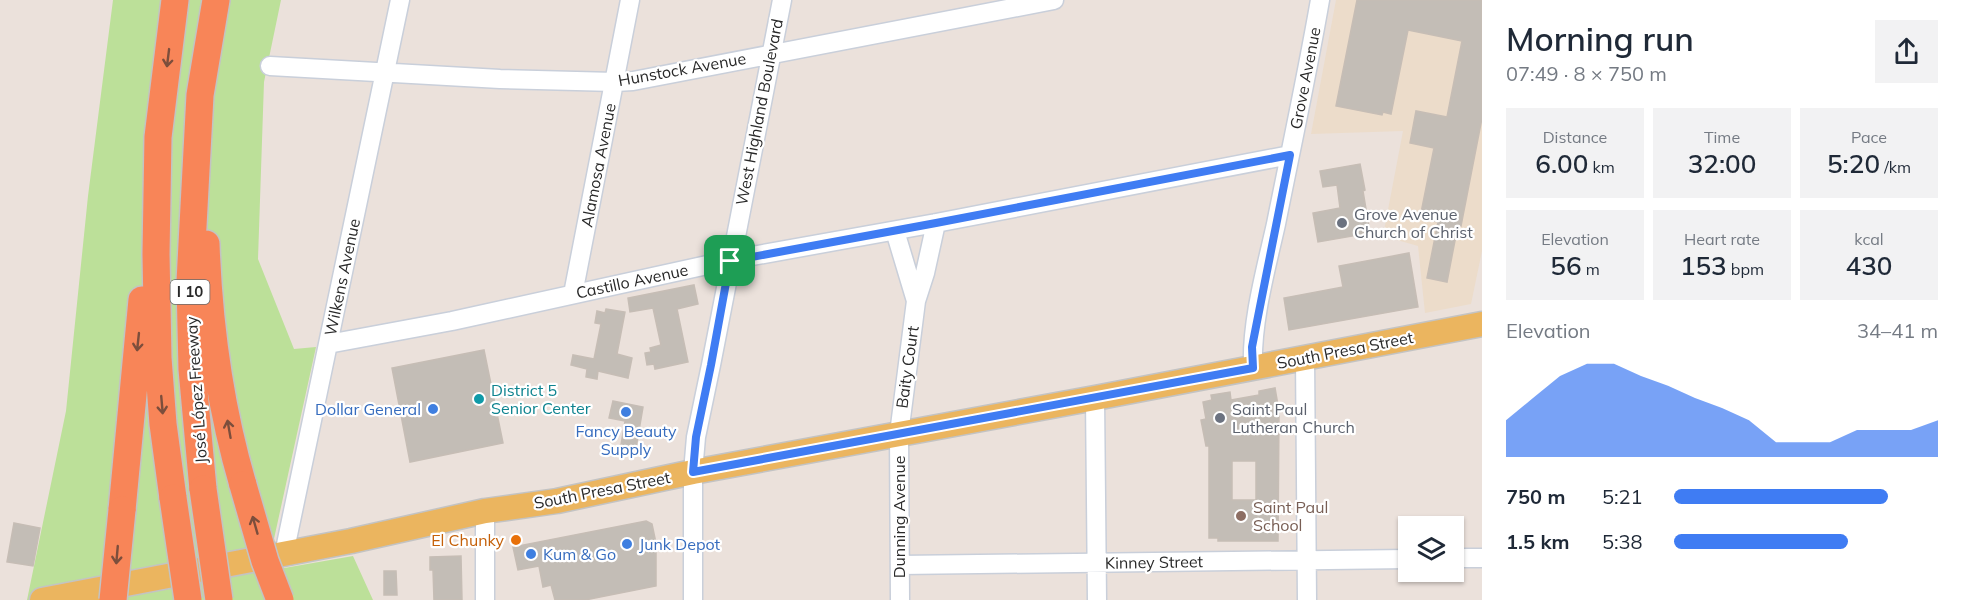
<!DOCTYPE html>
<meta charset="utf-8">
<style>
:root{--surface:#fff;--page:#f2f2f3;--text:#1f2937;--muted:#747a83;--accent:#3f7cf3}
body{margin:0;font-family:Mulish,sans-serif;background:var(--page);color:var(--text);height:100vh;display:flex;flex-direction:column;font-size:22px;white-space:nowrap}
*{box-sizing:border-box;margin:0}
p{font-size:20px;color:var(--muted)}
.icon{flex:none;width:33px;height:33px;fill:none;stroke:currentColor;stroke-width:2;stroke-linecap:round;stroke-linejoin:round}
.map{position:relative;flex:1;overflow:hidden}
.sheet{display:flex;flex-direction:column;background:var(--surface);width:480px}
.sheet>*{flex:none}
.buttons{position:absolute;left:1398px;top:516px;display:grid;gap:12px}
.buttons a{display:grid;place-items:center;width:66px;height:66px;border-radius:0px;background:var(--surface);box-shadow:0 2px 4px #0004;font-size:30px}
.pin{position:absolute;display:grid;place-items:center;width:51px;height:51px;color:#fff;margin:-26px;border-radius:12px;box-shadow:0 3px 9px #0006}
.round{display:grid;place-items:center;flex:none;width:63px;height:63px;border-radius:0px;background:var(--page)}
.head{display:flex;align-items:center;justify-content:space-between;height:102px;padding:0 24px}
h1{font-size:33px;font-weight:600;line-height:45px}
.figures{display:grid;grid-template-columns:repeat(3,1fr);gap:9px;height:102px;padding:6px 24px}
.figures div{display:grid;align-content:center;border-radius:0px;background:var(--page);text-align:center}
.figures b{font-size:26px;font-weight:600}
.figures small{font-size:16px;font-weight:400}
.figures p{font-size:16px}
.chart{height:168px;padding:12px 24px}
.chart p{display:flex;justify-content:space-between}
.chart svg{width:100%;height:108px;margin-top:6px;fill:var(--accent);opacity:.7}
ul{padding:0 24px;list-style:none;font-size:20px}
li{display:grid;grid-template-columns:96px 72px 1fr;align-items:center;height:45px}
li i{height:15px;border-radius:8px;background:var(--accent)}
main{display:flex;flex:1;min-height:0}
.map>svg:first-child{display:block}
.education{fill:#ecdcca}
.green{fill:#bce099}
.building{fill:#c3bdb6;stroke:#c6bdb5;stroke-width:1.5;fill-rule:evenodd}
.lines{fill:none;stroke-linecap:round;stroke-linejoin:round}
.minor-casing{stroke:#c9cfda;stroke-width:21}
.major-casing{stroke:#c3c3c3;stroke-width:27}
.highway-casing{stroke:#c3c3c3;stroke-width:30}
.minor{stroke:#fff;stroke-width:18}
.major{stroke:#ebb55f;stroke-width:24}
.highway{stroke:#f88558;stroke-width:27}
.highway-bridge-casing{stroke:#c3c3c3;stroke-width:30;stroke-linecap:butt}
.highway-bridge{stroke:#f88558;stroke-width:27}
.oneway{stroke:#7c4e3c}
.route-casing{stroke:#fff;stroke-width:12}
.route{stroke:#3f7cf3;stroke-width:8}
.worship-dot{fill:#6b7280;stroke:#fff;stroke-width:2}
.culture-dot{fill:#0f9aa8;stroke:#fff;stroke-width:2}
.shop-dot{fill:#3f7fe0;stroke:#fff;stroke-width:2}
.education-dot{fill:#8d6e63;stroke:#fff;stroke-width:2}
.food-dot{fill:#e8710a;stroke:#fff;stroke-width:2}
.labels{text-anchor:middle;stroke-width:4.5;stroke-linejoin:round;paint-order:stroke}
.shield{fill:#fff;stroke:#696969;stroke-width:1.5}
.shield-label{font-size:15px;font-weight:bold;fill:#292929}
.street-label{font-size:16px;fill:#292929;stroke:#fff}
.worship-label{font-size:16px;fill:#5b616d;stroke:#fff;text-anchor:start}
.culture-label{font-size:16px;fill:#0d838f;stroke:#fff;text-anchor:start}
.shop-label{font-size:16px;fill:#366cbe;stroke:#fff;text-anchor:start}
.education-label{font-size:16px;fill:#785e54;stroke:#fff;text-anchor:start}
.food-label{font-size:16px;fill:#c56008;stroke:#fff;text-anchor:end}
</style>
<main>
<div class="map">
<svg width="1482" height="600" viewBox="0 0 1482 600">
<rect width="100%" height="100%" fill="#ebe1db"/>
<path class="education" d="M 1336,0 L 1482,0 L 1482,251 L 1471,304 L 1425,313 L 1418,246 L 1383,236 L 1403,131 L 1311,134 Z"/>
<path class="green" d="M 113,0 L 281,0 L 264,82 L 258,259 L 294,349 L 316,347 L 272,548 L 273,570 L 353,556 L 373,600 L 27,600 L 66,411 L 88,196 Z"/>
<path class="building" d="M 1357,0 L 1482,0 L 1482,118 L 1461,226 L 1458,225 L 1447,282 L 1427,278 L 1438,222 L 1420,218 L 1434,148 L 1410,143 L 1416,111 L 1447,117 L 1462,41 L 1408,30 L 1391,114 L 1383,112 L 1382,115 L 1336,106 Z
M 1360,164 L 1365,190 L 1363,191 L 1370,233 L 1318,242 L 1313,213 L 1340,208 L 1337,185 L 1323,187 L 1320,171 Z
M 1409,253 L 1418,307 L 1289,330 L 1284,298 L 1343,287 L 1339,266 Z
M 694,285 L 698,304 L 677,309 L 688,362 L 655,369 L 654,364 L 647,365 L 645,353 L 651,352 L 650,348 L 661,345 L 653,308 L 630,312 L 628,298 Z
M 606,309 L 625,312 L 617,354 L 632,358 L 628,378 L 598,371 L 597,379 L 586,377 L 587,369 L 571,365 L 573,355 L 594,359 L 601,324 L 595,323 L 597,311 L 605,313 Z
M 484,350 L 503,443 L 410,462 L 392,368 Z
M 1275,388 L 1279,411 L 1278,541 L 1218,541 L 1218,538 L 1209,538 L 1209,446 L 1206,446 L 1201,420 L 1206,419 L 1203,402 L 1212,400 L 1211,395 L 1230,392 L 1231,400 L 1259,395 L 1259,391 ZM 1232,461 L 1256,461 L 1256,500 L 1232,500 Z
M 613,401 L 643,407 L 636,448 L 621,445 L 625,421 L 609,418 Z
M 646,521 L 652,524 L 656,543 L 656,586 L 585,600 L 555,600 L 551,585 L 543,587 L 539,566 L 518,570 L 513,547 Z
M 14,523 L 40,528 L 33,566 L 7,562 Z
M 461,556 L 462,600 L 434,600 L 433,570 L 430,570 L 430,557 Z
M 384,571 L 396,571 L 397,595 L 384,595 Z"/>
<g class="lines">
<defs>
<path id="minor" d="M 270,66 L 500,79 L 615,82 L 633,81 L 1054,0
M 895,231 L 916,301 L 899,434 L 900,600
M 573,294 L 630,0
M 916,301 L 925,273 L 936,223
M 328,344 L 452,321 L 730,260 L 936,223 L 1290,155
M 1305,357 L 1307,600
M 1253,368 C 1251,322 1266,269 1276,224 C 1291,149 1307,75 1320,0
M 1095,398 L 1097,600
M 485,511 L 485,600
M 284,554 L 400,0
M 1454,558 L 1482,558
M 900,565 L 1408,559
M 693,600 L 693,472 L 696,437 L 711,365 L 782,0"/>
<path id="major" d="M 42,600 L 351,541 L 485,511 L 557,501 L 693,472 L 1095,398 L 1482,324"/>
<path id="highway" d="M 206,244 C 209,326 220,407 243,485
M 203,489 L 192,369 L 190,282 L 200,95 L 216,0
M 173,498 L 163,424 L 158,358 L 156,254 L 158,137 L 175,0
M 122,510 L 142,300"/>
</defs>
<use href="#minor" class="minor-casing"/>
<use href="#major" class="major-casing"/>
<use href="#highway" class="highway-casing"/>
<use href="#minor" class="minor"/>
<use href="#major" class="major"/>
<use href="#highway" class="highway"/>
<defs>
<path id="highway-bridge" d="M 243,485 L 265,561 L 280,600
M 203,489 L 219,600
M 173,498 L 188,600
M 113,600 L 122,510"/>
</defs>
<use href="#highway-bridge" class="highway-bridge-casing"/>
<use href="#highway-bridge" class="highway-bridge"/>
</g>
<defs><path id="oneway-shaft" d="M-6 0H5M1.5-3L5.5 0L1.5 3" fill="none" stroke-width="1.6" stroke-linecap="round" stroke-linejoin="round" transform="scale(1.5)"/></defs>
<g class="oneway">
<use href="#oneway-shaft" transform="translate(168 58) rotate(97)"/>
<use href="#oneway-shaft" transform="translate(138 342) rotate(96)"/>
<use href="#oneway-shaft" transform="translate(162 405) rotate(85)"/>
<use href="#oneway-shaft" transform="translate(229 429) rotate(-100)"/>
<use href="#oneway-shaft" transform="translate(255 525) rotate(-106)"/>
<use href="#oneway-shaft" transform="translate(117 555) rotate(95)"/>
</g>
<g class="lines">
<defs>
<path id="route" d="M 1290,155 L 1252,347 L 1253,368 L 693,472 L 696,437 L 711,365 L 730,261 L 936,223 Z"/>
</defs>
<use href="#route" class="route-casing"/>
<use href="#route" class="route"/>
</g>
<g class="worship-dot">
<circle cx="1342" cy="223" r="6"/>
<circle cx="1220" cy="418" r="6"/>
</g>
<circle class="culture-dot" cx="479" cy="399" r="6"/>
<g class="shop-dot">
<circle cx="433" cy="409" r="6"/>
<circle cx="626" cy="412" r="6"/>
<circle cx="627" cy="544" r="6"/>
<circle cx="531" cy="554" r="6"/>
</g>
<circle class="education-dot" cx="1241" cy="516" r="6"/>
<circle class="food-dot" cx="516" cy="540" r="6"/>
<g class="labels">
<rect class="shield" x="170.5" y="280" width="39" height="24" rx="4.5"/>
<g class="shield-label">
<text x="190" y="297">I 10</text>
</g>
<g class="street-label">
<text transform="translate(682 69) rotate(-10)" y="6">Hunstock Avenue</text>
<text transform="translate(1305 78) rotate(-79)" y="6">Grove Avenue</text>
<text transform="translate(759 112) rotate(-79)" y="6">West Highland Boulevard</text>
<text transform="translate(598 165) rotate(-79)" y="6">Alamosa Avenue</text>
<text transform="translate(342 277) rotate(-78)" y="6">Wilkens Avenue</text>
<text transform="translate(632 281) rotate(-12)" y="6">Castillo Avenue</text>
<text transform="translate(1345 350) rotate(-11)" y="6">South Presa Street</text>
<text transform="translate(907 367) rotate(-82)" y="6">Baity Court</text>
<text transform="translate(196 390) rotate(-94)" y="6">José López Freeway</text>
<text transform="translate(602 490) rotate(-11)" y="6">South Presa Street</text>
<text transform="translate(899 517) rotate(-90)" y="6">Dunning Avenue</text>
<text transform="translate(1154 562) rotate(-1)" y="6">Kinney Street</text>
</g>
<g class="worship-label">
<text x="1354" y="220">Grove Avenue<tspan x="1354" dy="18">Church of Christ</tspan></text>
<text x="1232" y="415">Saint Paul<tspan x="1232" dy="18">Lutheran Church</tspan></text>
</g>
<g class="culture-label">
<text x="491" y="396">District 5<tspan x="491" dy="18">Senior Center</tspan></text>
</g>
<g class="shop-label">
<text x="421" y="415" text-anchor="end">Dollar General</text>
<text x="626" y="437" text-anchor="middle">Fancy Beauty<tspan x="626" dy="18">Supply</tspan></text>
<text x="639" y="550">Junk Depot</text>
<text x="543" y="560">Kum &amp; Go</text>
</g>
<g class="education-label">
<text x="1253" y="513">Saint Paul<tspan x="1253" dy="18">School</tspan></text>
</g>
<g class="food-label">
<text x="504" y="546">El Chunky</text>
</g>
</g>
</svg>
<div class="buttons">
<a><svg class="icon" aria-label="layers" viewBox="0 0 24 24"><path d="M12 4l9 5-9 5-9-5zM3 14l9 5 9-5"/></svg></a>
</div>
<div class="pin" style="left:730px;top:261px;background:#1e9e55"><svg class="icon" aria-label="arrive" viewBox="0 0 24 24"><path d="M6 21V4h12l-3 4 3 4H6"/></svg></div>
</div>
<section class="sheet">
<div class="head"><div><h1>Morning run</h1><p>07:49 · 8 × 750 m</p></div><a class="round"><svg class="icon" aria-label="share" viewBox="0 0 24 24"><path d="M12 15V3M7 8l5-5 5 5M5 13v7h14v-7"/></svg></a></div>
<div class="figures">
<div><p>Distance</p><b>6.00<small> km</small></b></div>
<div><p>Time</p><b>32:00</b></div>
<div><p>Pace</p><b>5:20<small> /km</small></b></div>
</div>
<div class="figures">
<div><p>Elevation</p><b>56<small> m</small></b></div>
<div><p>Heart rate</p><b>153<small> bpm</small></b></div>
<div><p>kcal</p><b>430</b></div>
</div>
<div class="chart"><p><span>Elevation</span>34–41 m</p>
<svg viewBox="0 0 160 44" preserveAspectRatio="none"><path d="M0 44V29L10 20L20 11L30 6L40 6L50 11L60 15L70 20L80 24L90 29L100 38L110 38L120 38L130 33L140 33L150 33L160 29V44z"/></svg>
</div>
<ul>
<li><b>750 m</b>5:21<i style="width:81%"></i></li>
<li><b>1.5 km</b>5:38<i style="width:66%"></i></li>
</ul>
</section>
</main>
